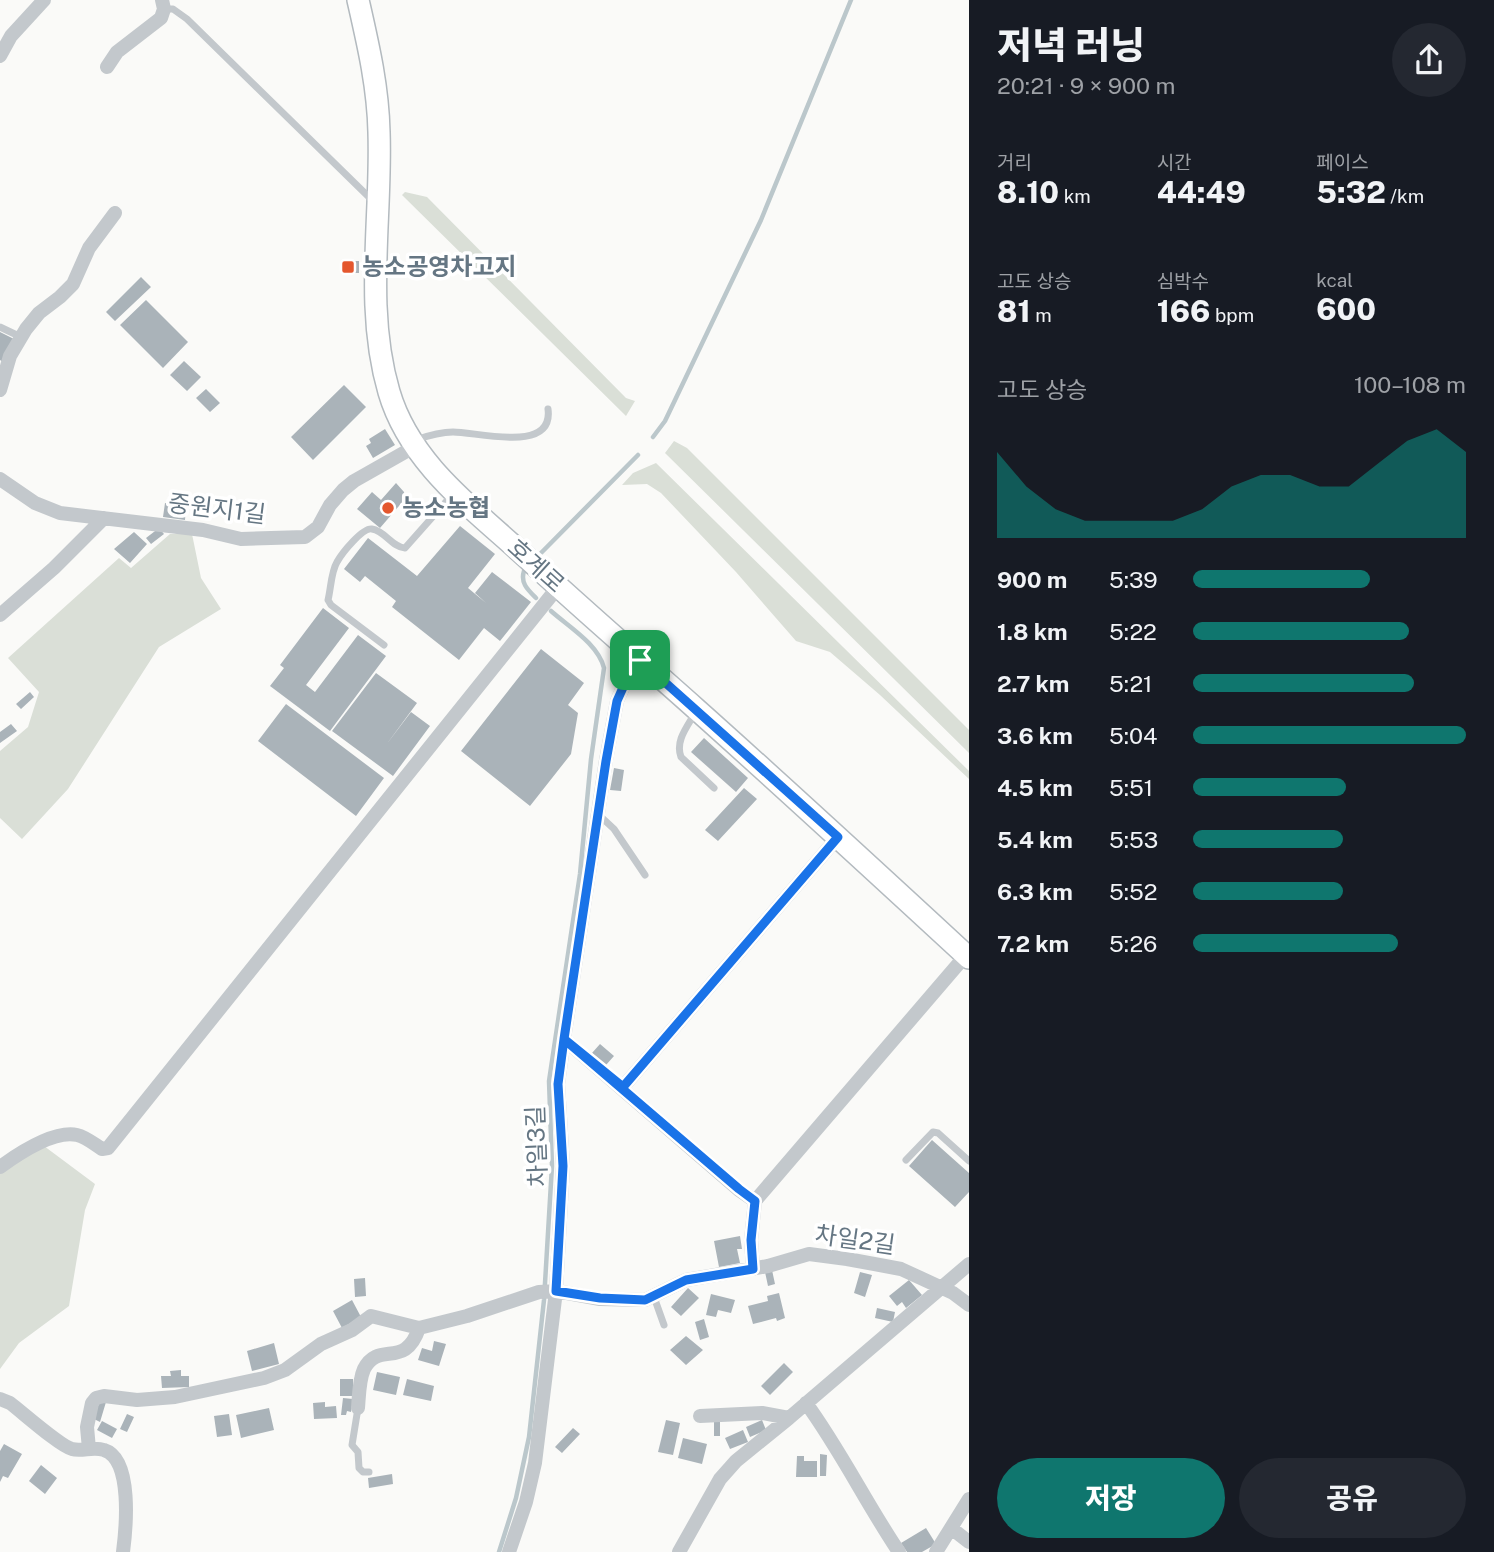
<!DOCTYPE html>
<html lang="ko">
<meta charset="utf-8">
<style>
:root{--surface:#171b24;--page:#242831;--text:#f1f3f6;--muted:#9ea1a6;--accent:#0f766e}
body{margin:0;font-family:"Public Sans","Noto Sans KR",sans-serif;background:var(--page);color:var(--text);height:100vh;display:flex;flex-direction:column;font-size:26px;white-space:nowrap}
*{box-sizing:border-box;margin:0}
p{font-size:23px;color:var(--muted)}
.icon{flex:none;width:38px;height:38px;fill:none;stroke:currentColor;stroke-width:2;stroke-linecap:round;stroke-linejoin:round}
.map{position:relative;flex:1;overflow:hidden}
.details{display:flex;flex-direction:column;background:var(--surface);width:525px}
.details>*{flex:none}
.pin{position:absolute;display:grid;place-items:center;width:60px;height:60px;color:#fff;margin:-30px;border-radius:14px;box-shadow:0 4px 10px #0006}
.round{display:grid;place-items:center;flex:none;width:74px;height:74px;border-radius:37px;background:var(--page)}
.headline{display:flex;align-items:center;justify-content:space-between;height:119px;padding:0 28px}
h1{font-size:38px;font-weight:800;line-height:52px}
.metrics{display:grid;grid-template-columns:repeat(3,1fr);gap:10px;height:119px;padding:7px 28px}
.metrics div{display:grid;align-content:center}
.metrics b{font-size:30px;font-weight:800}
.metrics small{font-size:19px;font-weight:400}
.metrics p{font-size:19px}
.chart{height:196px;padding:14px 28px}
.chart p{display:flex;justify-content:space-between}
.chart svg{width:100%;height:126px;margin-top:7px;fill:var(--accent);opacity:.7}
.cta{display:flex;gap:14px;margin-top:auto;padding:14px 28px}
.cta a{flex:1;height:80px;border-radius:42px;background:var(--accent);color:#fff;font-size:28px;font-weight:800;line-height:80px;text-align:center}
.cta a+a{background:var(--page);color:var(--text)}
ul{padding:0 28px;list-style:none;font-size:23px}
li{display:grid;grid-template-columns:112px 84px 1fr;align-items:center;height:52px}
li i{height:18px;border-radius:9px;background:var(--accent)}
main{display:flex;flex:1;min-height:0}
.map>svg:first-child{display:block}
.green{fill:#dadfd7}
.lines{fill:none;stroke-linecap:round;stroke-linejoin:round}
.stream{stroke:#bbc7cb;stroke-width:4.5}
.building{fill:#aab3b9}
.secondary-casing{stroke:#b3babf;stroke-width:24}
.lane{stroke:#c3c8cc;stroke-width:7}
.street{stroke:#c3c8cc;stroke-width:14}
.secondary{stroke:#fff;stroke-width:21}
.route-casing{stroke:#fff;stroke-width:14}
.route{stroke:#1a73e8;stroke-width:9}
.poi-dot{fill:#e4572e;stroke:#fff;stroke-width:2.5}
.labels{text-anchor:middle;stroke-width:7;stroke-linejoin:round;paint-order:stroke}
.poi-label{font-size:24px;font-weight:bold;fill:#657683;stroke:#fff;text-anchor:start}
.street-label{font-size:24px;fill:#657683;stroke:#fff}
</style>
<main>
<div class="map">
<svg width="969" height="1552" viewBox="0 0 969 1552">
<rect width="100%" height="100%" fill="#fafaf8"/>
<path class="green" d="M 405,192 L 427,197 L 626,398 L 635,401 L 626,416 L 402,195 Z
M 674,441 L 687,448 L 969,730 L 969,753 L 665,453 Z
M 656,463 L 969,771 L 969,779 L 880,695 L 830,652 L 796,641 L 736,572 L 661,493 L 647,484 L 622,485 L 633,473 Z
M 170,534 L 192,534 L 201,578 L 221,609 L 159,647 L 68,789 L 22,839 L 0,818 L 0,751 L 28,727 L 39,692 L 8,658 L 119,558 L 131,568 Z
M 44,1146 L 95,1184 L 85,1210 L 69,1306 L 19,1343 L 0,1369 L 0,1171 Z"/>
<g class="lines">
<path class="stream" d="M 653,437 L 665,421 L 761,220 L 851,0
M 541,553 L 638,455
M 524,571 C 520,583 528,590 536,598
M 499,1552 L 516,1498 L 529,1437 L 544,1300 L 549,1216 L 552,1166 L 549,1081 L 580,874 L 591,759 L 604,668 C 598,644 569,627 551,611"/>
</g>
<path class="building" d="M 350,261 L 359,261 L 359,273 L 349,273 Z
M 141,277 L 151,287 L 115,321 L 106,312 Z
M 146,300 L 188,342 L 163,368 L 120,325 Z
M 0,332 L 14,339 L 3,362 L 0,360 Z
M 184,361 L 201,377 L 187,391 L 170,375 Z
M 344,385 L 366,407 L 313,460 L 291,437 Z
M 206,389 L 220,403 L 210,412 L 196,398 Z
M 385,429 L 395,445 L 373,458 L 366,446 L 371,443 L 369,439 Z
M 396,483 L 404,492 L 405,499 L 380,528 L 357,509 L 372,492 L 381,500 Z
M 165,503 L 186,505 L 185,520 L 163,517 Z
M 460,526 L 495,554 L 468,588 L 486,603 L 475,593 L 492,572 L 531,602 L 500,641 L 484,628 L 459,660 L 392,607 L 396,601 L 365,576 L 360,582 L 344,569 L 368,538 L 417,576 Z
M 159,528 L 164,534 L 151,544 L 146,538 Z
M 134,532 L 147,544 L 130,563 L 114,549 Z
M 323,608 L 349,628 L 306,685 L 315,692 L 358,635 L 386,656 L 330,731 L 270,686 L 284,668 L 280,665 Z
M 541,649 L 584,683 L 568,705 L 578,713 L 571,754 L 530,806 L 461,751 Z
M 376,673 L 417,703 L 386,745 L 411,712 L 430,726 L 393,776 L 332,731 Z
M 30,692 L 34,697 L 21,709 L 16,704 Z
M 286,704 L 384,778 L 356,816 L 258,741 Z
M 11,724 L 17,731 L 0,743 L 0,732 Z
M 704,738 L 748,778 L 736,792 L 691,752 Z
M 614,768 L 624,770 L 621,791 L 610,790 Z
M 744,788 L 757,799 L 718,841 L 705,830 Z
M 600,1044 L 614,1056 L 606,1065 L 592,1053 Z
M 932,1140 L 969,1173 L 969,1192 L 955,1207 L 909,1166 Z
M 740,1236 L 742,1249 L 737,1249 L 740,1263 L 719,1267 L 714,1241 Z
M 772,1270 L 775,1284 L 768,1286 L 765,1272 Z
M 860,1272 L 872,1275 L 865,1297 L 854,1293 Z
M 365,1278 L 366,1296 L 355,1297 L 354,1279 Z
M 909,1280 L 922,1295 L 906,1308 L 902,1302 L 897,1306 L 889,1296 Z
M 688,1288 L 699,1298 L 681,1316 L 671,1307 Z
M 779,1293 L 785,1318 L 777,1321 L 776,1318 L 753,1324 L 748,1306 L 768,1301 L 767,1296 Z
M 711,1294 L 735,1300 L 731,1313 L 718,1310 L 716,1317 L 706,1315 Z
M 352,1300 L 361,1317 L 342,1328 L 333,1311 Z
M 877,1308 L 895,1312 L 893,1322 L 875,1318 Z
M 704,1319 L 709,1337 L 700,1340 L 695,1322 Z
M 686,1336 L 703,1350 L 686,1365 L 670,1350 Z
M 434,1341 L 446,1344 L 439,1366 L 418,1360 L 422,1348 L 432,1351 Z
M 274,1343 L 279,1364 L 252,1371 L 247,1351 Z
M 784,1363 L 793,1372 L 770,1395 L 761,1386 Z
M 181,1370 L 181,1376 L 189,1376 L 189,1387 L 162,1388 L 161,1376 L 171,1376 L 170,1371 Z
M 377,1372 L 400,1377 L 396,1395 L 373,1390 Z
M 340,1379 L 353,1379 L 353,1396 L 340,1396 Z
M 407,1379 L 434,1386 L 431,1401 L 403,1395 Z
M 343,1398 L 353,1399 L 351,1412 L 347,1411 L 346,1415 L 341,1415 Z
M 100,1400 L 106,1402 L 100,1422 L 94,1419 Z
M 325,1402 L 325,1407 L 336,1406 L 337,1418 L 314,1419 L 313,1403 Z
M 269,1408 L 274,1430 L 241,1438 L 236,1415 Z
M 127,1414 L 134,1417 L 127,1432 L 120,1429 Z
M 229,1414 L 232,1435 L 217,1437 L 214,1416 Z
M 666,1420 L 680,1423 L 673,1455 L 658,1452 Z
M 762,1420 L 766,1430 L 750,1437 L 746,1427 Z
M 102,1421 L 117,1429 L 112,1438 L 97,1430 Z
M 714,1422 L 720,1422 L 720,1436 L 714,1436 Z
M 573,1428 L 580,1434 L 562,1453 L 555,1447 Z
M 743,1430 L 748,1442 L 730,1449 L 725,1438 Z
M 683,1438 L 707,1444 L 702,1464 L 678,1458 Z
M 4,1444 L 22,1454 L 8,1478 L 3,1476 L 0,1482 L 0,1451 Z
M 820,1454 L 827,1455 L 826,1476 L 820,1476 Z
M 797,1456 L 804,1456 L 804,1461 L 817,1461 L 817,1477 L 796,1477 Z
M 41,1465 L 57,1478 L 45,1494 L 29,1481 Z
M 392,1474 L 393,1484 L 369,1488 L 368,1478 Z
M 926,1528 L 936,1544 L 922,1552 L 907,1552 L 901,1543 Z"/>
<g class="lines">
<defs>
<path id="secondary" d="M 358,0 C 368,44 378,86 379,132 C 382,218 364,307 389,392 C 410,464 474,509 527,558 C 582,609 639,658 695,708 C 787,790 878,874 969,958"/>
</defs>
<use href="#secondary" class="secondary-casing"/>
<path class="lane" d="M 164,9 L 173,9 L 187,19 L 374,202
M 0,327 L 21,337
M 415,440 C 427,436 440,432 453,432 C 478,432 554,454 548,409
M 384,645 L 331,605 L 328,600 C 331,588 331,572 337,562 C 342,553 363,527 372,529 C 385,531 392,547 405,548 L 452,495
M 695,713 C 687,727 675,741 681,757 L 714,788
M 599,815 L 614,829 L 645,875
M 906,1160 L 933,1132 L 938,1133 L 969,1161
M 654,1297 L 664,1325
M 358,1408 L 352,1445 L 358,1452 L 359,1468 L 363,1472 L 369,1472"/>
<path class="street" d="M 0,56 L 11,36 L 44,0
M 107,67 L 117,52 L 161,18 L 164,9 L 162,0
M 0,390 L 10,356 L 26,329 L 39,313 L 60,297 L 73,284 L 89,248 L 115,213
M 0,479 L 35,503 L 60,513 L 203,530 L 241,539 L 305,537 L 318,527 L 330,505 L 343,490 L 354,481 L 414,447
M 0,615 L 54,568 L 104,518
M 564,1039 L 739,1190 L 755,1201
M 623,1087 L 838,837
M 0,1167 C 18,1154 54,1130 77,1135 C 86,1137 94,1144 102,1149 L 108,1148 L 558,587
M 753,1269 L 751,1240 L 755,1201 L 966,955
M 0,1399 L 10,1403 C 22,1412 60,1446 72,1449 C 82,1452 93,1446 104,1450 C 133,1459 126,1529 123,1552
M 806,1403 C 841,1451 866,1503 899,1552
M 358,1408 C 359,1396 359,1380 364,1369 C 379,1340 405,1370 419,1328
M 700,1416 L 762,1413 L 789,1418
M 89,1449 L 87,1427 L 92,1403 L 96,1398 L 104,1396 L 137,1400 L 175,1397 L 264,1378 L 285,1370 L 321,1344 L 352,1330 L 371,1316 L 419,1328 L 467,1316 L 539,1292 L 556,1291 L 600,1299 L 645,1300 L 686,1280 L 768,1266 L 809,1254 L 847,1259 L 901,1269 L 953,1293 L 969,1305
M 951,1528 L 969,1542
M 509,1552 L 526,1502 L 535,1463 L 556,1291 L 563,1166 L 558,1084 L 564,1039 L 606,760 L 617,701 L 629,674 L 640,660
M 679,1552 L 720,1479 L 736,1461 L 789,1418 L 969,1264
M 936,1552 L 969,1499"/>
<use href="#secondary" class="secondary"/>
</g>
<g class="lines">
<defs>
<path id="route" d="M 640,660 L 629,674 L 617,701 L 606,761 L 564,1039 L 739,1189 L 755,1201 L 751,1240 L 753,1269 L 686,1280 L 645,1300 L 600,1298 L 556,1291 L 563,1166 L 558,1084 L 564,1039 L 623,1087 L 838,837 L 640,660"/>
</defs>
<use href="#route" class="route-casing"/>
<use href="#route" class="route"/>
</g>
<g class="poi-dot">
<rect x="341" y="260" width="14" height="14" rx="3.5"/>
<circle cx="388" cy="508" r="7"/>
</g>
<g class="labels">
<g class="poi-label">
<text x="362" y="275">농소공영차고지</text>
<text x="402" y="516">농소농협</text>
</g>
<g class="street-label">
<text transform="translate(217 509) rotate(7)" y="8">중원지1길</text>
<text transform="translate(536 566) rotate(42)" y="8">호계로</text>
<text transform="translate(537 1146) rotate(-92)" y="8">차일3길</text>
<text transform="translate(855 1240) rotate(8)" y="8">차일2길</text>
</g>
</g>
</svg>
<div class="pin" style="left:640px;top:660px;background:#1e9e55"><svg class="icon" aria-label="arrive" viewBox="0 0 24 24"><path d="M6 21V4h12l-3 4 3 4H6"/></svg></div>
</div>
<section class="details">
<div class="headline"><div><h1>저녁 러닝</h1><p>20:21 · 9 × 900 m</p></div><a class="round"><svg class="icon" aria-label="share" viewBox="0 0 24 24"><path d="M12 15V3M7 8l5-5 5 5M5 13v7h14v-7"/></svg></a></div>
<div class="metrics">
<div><p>거리</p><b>8.10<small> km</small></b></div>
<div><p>시간</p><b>44:49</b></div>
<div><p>페이스</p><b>5:32<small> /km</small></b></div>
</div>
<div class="metrics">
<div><p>고도 상승</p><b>81<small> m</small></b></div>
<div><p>심박수</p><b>166<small> bpm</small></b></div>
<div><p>kcal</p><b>600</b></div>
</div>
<div class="chart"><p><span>고도 상승</span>100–108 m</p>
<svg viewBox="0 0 160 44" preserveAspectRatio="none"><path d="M0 44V14L10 26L20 34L30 38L40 38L50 38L60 38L70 34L80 26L90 22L100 22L110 26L120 26L130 18L140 10L150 6L160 14V44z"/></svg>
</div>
<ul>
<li><b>900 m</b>5:39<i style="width:65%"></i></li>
<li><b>1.8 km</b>5:22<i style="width:79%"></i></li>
<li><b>2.7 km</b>5:21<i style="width:81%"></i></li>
<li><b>3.6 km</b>5:04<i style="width:100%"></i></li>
<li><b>4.5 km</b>5:51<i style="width:56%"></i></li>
<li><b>5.4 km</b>5:53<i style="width:55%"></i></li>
<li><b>6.3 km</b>5:52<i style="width:55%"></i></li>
<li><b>7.2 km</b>5:26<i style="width:75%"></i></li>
</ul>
<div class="cta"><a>저장</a><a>공유</a></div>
</section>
</main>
